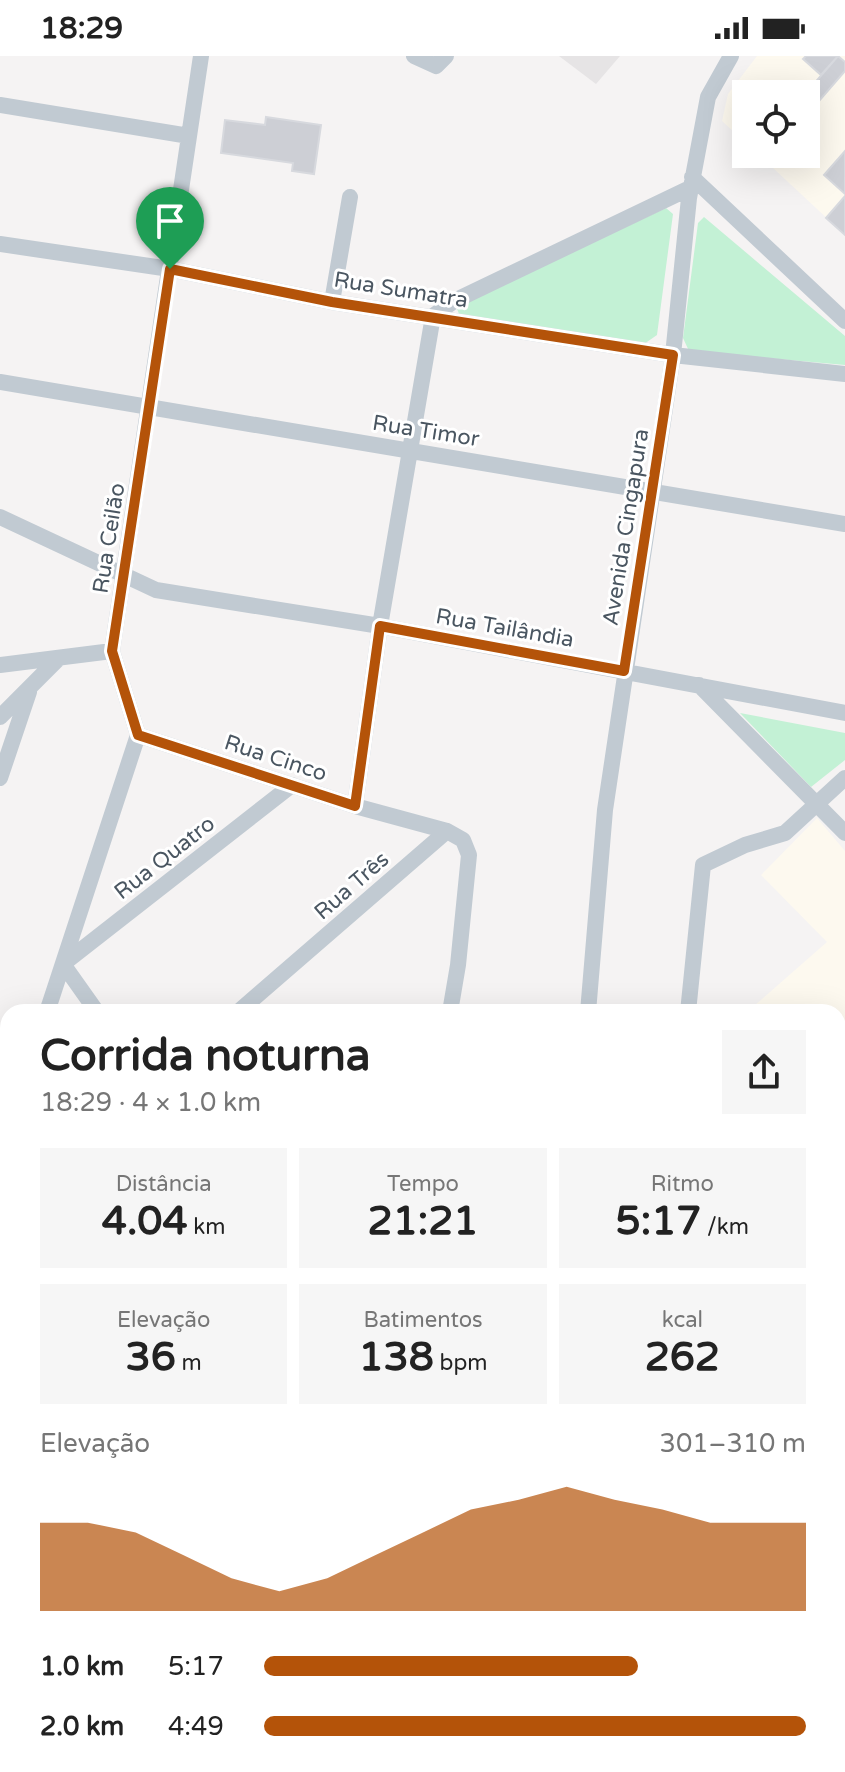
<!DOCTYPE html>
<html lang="pt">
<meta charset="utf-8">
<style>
:root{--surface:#fff;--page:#f6f6f6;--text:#222;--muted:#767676;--accent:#b45309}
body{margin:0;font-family:"Varela Round",sans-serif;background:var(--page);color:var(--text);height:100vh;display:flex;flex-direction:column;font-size:30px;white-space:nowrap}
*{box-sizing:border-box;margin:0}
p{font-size:26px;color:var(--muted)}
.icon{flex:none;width:44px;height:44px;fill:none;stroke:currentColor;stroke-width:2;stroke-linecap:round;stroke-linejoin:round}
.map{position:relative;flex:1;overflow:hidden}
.drawer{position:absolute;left:0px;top:948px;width:846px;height:768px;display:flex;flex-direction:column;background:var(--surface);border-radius:24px 24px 0 0;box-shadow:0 8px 32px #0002}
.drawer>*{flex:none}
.tools{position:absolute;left:732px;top:24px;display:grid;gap:16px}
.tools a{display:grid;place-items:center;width:88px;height:88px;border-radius:0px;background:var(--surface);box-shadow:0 8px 32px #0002;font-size:40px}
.pin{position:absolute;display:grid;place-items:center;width:68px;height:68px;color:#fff;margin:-82px -34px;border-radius:50% 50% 50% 0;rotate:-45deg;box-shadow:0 0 8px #0007}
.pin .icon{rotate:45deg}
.round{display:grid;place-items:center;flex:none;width:84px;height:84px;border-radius:0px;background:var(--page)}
.summary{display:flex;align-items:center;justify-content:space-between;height:136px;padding:0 40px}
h1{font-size:44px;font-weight:700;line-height:60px}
.stats{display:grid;grid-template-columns:repeat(3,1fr);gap:12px;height:136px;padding:8px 40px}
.stats div{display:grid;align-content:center;border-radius:0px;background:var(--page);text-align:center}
.stats b{font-size:40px;font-weight:700}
.stats small{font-size:22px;font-weight:400}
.stats p{font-size:22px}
.chart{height:224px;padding:16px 40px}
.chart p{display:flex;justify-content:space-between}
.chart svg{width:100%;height:144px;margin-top:8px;fill:var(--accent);opacity:.7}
ul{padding:0 40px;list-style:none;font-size:26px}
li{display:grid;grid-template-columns:128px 96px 1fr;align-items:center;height:60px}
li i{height:20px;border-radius:10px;background:var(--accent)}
.status{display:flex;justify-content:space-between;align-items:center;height:56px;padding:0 40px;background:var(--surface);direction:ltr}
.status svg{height:22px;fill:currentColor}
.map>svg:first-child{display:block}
.commercial{fill:#fdf9ef}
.education{fill:#e6e4e5}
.green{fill:#c3f1d5}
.building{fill:#cdcfd5;stroke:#d7d9de;stroke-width:2}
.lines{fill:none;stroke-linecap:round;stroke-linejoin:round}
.minor-tunnel{stroke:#caccce;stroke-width:16;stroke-dasharray:16 8;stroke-linecap:butt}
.minor{stroke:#c1cad2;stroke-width:16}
.major{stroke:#b3c2d1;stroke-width:20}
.route-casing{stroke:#fff;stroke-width:16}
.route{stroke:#b45309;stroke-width:10}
.labels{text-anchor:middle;stroke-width:6;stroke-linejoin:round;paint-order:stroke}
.street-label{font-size:22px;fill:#4a5661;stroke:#fff}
</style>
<div class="status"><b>18:29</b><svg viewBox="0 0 49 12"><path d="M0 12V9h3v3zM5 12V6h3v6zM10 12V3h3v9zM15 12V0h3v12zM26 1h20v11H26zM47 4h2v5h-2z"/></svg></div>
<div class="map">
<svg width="845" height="1716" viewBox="0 0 845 1716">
<rect width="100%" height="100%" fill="#f5f3f3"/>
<path class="commercial" d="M 757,0 L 845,0 L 845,179 L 758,98 L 806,98 L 806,38 L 746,38 L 746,87 L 722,65 L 728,38 Z
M 817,762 L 845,795 L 845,1107 L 838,1114 L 838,956 L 747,956 L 827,886 L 761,819 Z
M 8,1417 L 8,1652 L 0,1654 L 0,1420 Z"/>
<path class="education" d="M 559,0 L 620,0 L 596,28 Z"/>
<path class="green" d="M 666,152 L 673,158 L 657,279 L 644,288 L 459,258 L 456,250 Z
M 704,161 L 845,280 L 845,309 L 689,295 L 683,282 L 698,167 Z
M 740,657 L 845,677 L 845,704 L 811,731 Z
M 8,1258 L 8,1405 L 0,1409 L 0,1260 Z
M 838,1471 L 845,1479 L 845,1716 L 433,1716 L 429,1708 L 838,1708 Z"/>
<path class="building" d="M 806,0 L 838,0 L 821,19 L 803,3 Z
M 838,0 L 845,6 L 845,15 L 806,60 L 805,38 Z
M 266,61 L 321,69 L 314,118 L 292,115 L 293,107 L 221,97 L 225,64 L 265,69 Z
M 845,95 L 845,138 L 824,119 Z
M 845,140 L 845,179 L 826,162 Z
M 140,1708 L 199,1708 L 201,1716 L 114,1716 Z"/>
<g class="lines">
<path class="minor-tunnel" d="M 153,1708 L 155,1716"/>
<path class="minor" d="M 414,0 L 436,10 L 446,0
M 0,49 L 189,80
M 692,121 L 845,265
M 0,188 L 170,213 L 332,246 L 673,299 L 845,318
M 332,246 L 350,141
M 0,326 L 845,468
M 0,461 L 156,534 L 380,570 L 845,657
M 0,609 L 112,595
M 699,629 L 845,777
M 0,661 L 57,604
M 138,679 L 355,750 L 447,775
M 0,722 L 29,636
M 355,750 L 380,570 L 433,260 L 454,245 L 690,132
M 47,956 L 138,679 L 112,595 L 201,0
M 97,956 L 63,908 L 292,729
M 238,956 L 447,775 L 463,784 L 469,799 L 458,909 L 450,956
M 588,956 L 605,754 L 673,299 L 689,142 L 708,41 L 731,0
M 688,956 L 703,809 L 745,789 L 785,777 L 845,722
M 0,1097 L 8,1073
M 838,1212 L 845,1204
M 838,1222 L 845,1230
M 0,1248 L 8,1246
M 838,1263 L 845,1271
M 838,1316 L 845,1320
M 0,1412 L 8,1408
M 44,1708 L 45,1716
M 104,1708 L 107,1716
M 206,1708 L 209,1716
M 416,1708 L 420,1716
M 256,1716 L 281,1708"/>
<path class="major" d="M 838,1138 L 845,1131
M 838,1173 L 845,1167
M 0,1664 L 8,1662
M 0,1692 L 8,1689"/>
</g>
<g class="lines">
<defs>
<path id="route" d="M 170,213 L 332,246 L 673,299 L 624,615 L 380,570 L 355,750 L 138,679 L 112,595 Z"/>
</defs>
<use href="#route" class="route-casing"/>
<use href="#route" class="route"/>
</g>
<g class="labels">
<g class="street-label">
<text transform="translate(401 233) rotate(9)" y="8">Rua Sumatra</text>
<text transform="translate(426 374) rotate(9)" y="8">Rua Timor</text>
<text transform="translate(625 471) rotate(-81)" y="8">Avenida Cingapura</text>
<text transform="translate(108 482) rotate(-81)" y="8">Rua Ceilão</text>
<text transform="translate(505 571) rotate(10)" y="8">Rua Tailândia</text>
<text transform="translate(276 701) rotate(18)" y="8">Rua Cinco</text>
<text transform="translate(164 801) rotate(-38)" y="8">Rua Quatro</text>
<text transform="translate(351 829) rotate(-41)" y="8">Rua Três</text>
</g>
</g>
</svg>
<div class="tools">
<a><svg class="icon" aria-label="locate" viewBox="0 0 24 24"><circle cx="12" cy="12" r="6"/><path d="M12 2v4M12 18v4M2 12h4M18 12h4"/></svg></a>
</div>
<div class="pin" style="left:170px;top:213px;background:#1e9e55"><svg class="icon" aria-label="arrive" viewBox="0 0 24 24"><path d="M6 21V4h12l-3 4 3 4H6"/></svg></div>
<section class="drawer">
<div class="summary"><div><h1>Corrida noturna</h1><p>18:29 · 4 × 1.0 km</p></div><a class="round"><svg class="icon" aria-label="share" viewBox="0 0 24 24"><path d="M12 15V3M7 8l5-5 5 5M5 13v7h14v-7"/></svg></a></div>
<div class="stats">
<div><p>Distância</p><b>4.04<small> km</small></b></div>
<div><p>Tempo</p><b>21:21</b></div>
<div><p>Ritmo</p><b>5:17<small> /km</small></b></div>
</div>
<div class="stats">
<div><p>Elevação</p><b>36<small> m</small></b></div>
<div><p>Batimentos</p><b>138<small> bpm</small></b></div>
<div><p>kcal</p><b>262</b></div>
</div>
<div class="chart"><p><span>Elevação</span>301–310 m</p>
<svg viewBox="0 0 160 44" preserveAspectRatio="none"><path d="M0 44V17L10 17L20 20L30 27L40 34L50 38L60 34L70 27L80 20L90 13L100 10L110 6L120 10L130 13L140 17L150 17L160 17V44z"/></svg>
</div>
<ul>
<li><b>1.0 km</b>5:17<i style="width:69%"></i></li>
<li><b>2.0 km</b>4:49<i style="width:100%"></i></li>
</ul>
</section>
</div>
